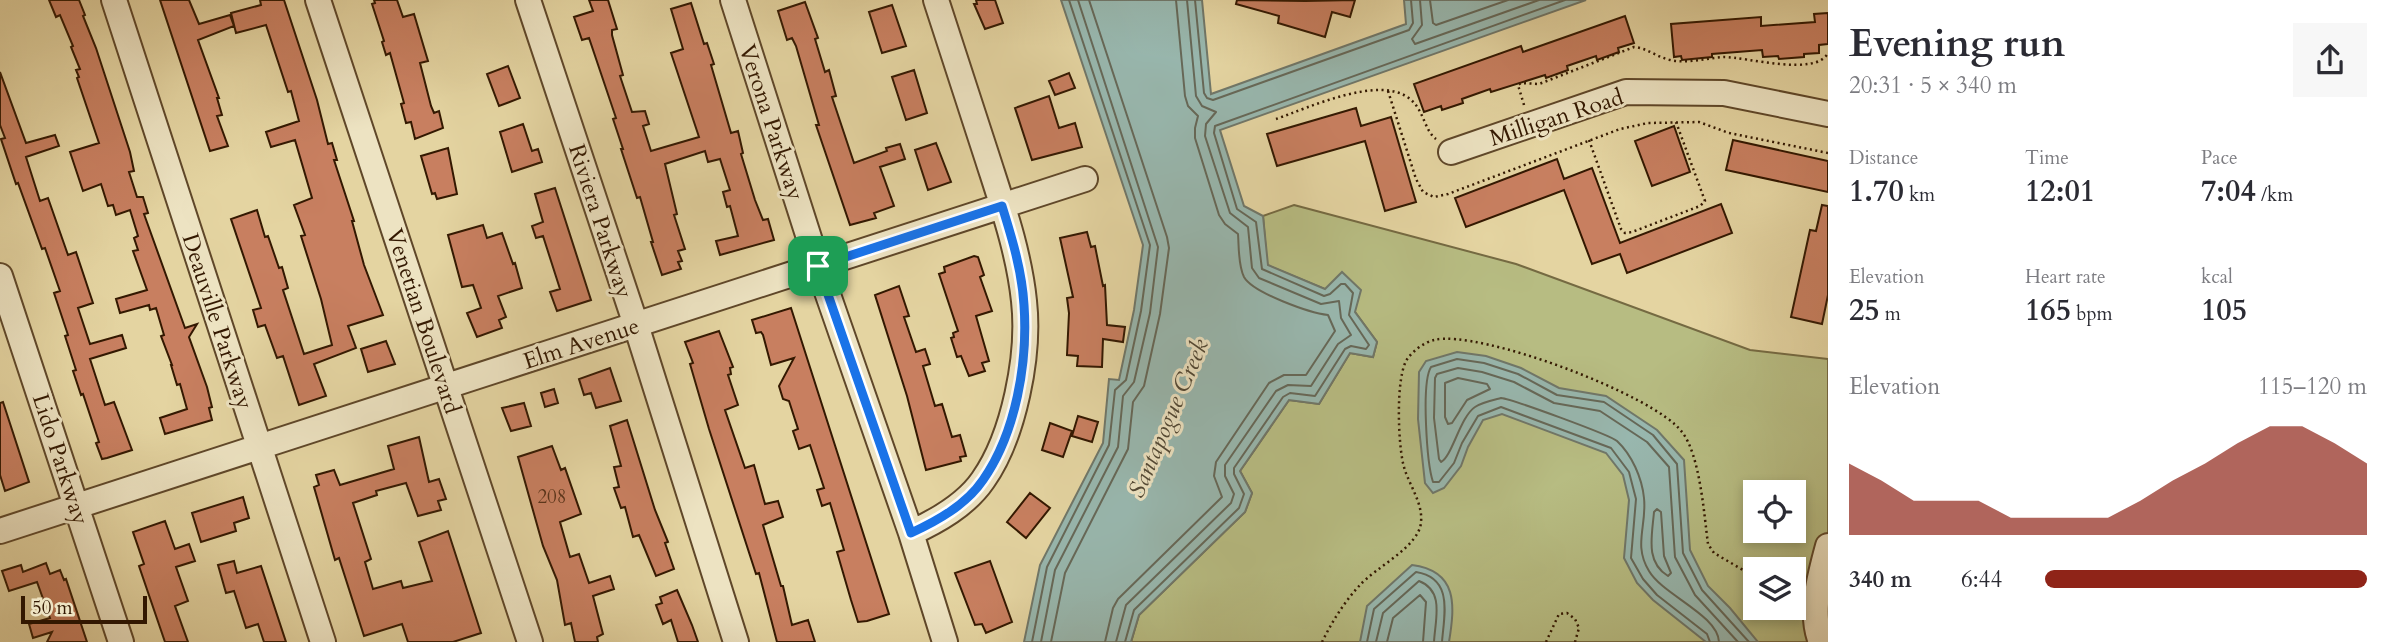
<!DOCTYPE html>
<meta charset="utf-8">
<style>
:root{--surface:#fff;--page:#f7f7f7;--text:#2b2b33;--muted:#7c7c81;--accent:#8f2418}
body{margin:0;font-family:Cardo,serif;background:var(--page);color:var(--text);height:100vh;display:flex;flex-direction:column;font-size:26px;white-space:nowrap}
*{box-sizing:border-box;margin:0}
p{font-size:23px;color:var(--muted)}
.icon{flex:none;width:38px;height:38px;fill:none;stroke:currentColor;stroke-width:2;stroke-linecap:round;stroke-linejoin:round}
.map{position:relative;flex:1;overflow:hidden}
.drawer{display:flex;flex-direction:column;background:var(--surface);width:560px}
.drawer>*{flex:none}
.tools{position:absolute;left:1743px;top:480px;display:grid;gap:14px}
.tools a{display:grid;place-items:center;width:63px;height:63px;border-radius:0px;background:var(--surface);box-shadow:0 4px 10px #0003;font-size:35px}
.scale{position:absolute;left:21px;bottom:18px;width:126px;box-sizing:border-box;padding-left:7px;border:4px solid #331801;border-top:0;font-size:19px;line-height:24px;white-space:nowrap;color:#331801;-webkit-text-stroke:5px #ede3c2;paint-order:stroke}
.pin{position:absolute;display:grid;place-items:center;width:60px;height:60px;color:#fff;margin:-30px;border-radius:14px;box-shadow:0 4px 10px #0006}
.round{display:grid;place-items:center;flex:none;width:74px;height:74px;border-radius:0px;background:var(--page)}
.headline{display:flex;align-items:center;justify-content:space-between;height:119px;padding:0 21px}
h1{font-size:38px;font-weight:700;line-height:52px}
.figures{display:grid;grid-template-columns:repeat(3,1fr);gap:10px;height:119px;padding:7px 21px}
.figures div{display:grid;align-content:center}
.figures b{font-size:30px;font-weight:700}
.figures small{font-size:19px;font-weight:400}
.figures p{font-size:19px}
.chart{height:196px;padding:14px 21px}
.chart p{display:flex;justify-content:space-between}
.chart svg{width:100%;height:126px;margin-top:7px;fill:var(--accent);opacity:.7}
ul{padding:0 21px;list-style:none;font-size:23px}
li{display:grid;grid-template-columns:112px 84px 1fr;align-items:center;height:52px}
li i{height:18px;border-radius:9px;background:var(--accent)}
main{display:flex;flex:1;min-height:0}
.map>svg:first-child{display:block}
.green{fill:#b7bc82;stroke:#756a42;stroke-width:2;fill-rule:evenodd}
.water{fill:#98b7ae;stroke:#707769;stroke-width:2}
.lines{fill:none;stroke-linecap:round;stroke-linejoin:round}
.shore{stroke:#666858;stroke-width:2}
.building{fill:#c87f60;stroke:#331801;stroke-width:2}
.minor-casing{stroke:#5f4729;stroke-width:28}
.path{stroke:#331801;stroke-width:2.5;stroke-dasharray:2 3.5;stroke-linecap:butt}
.minor{stroke:#ede3c2;stroke-width:24}
.route-casing{stroke:#fff;stroke-width:14}
.route{stroke:#1a73e8;stroke-width:9}
.labels{text-anchor:middle;stroke-width:6;stroke-linejoin:round;paint-order:stroke}
.number-label{font-size:19px;fill:#583219}
.street-label{font-size:23px;fill:#331801;stroke:#ede3c2}
.water-label{font-size:24px;font-style:italic;fill:#514835;stroke:#ede3c2}
</style>
<main>
<div class="map">
<svg width="1828" height="642" viewBox="0 0 1828 642">
<rect width="100%" height="100%" fill="#e4d4a1"/>
<filter id="stains"><feTurbulence type="fractalNoise" baseFrequency=".00286" numOctaves="4"/><feColorMatrix values="0 0 0 0 .2 0 0 0 0 .09 0 0 0 0 .02 0 0 0 .5 -.17"/></filter>
<radialGradient id="worn" r=".72"><stop offset=".6" stop-color="#630" stop-opacity="0"/><stop offset="1" stop-color="#630" stop-opacity=".3"/></radialGradient>
<path class="green" d="M 1294,205 L 1516,264 L 1750,350 L 1828,359 L 1828,642 L 1131,642 L 1139,615 L 1245,512 L 1252,493 L 1240,471 L 1289,400 L 1319,404 L 1350,353 L 1373,357 L 1377,342 L 1355,312 L 1325,289 L 1267,265 L 1263,216 ZM 1755,492 L 1794,492 L 1794,530 L 1755,530 ZM 1755,569 L 1794,569 L 1794,607 L 1755,607 Z"/>
<path class="water" d="M 1061,0 L 1202,0 L 1211,94 L 1406,24 L 1404,0 L 1586,0 L 1220,130 L 1244,206 L 1263,216 L 1268,265 L 1325,289 L 1342,272 L 1361,290 L 1355,312 L 1377,342 L 1373,357 L 1350,353 L 1319,404 L 1289,400 L 1240,471 L 1252,493 L 1245,512 L 1139,615 L 1131,642 L 1024,642 L 1040,565 L 1103,443 L 1109,379 L 1119,380 L 1134,310 L 1143,245 Z
M 1457,352 L 1486,356 L 1521,368 L 1559,388 L 1606,396 L 1657,430 L 1684,460 L 1690,550 L 1708,586 L 1730,608 L 1758,642 L 1706,642 L 1653,600 L 1637,583 L 1624,558 L 1629,500 L 1623,475 L 1606,453 L 1502,414 L 1483,420 L 1468,447 L 1461,466 L 1444,488 L 1433,493 L 1425,483 L 1418,419 L 1419,372 L 1426,361 Z
M 1412,565 C 1458,571 1455,605 1449,642 L 1360,642 L 1367,606 Z"/>
<g class="lines">
<path class="shore" d="M 1195,0 L 1204,93 L 1207,98 L 1213,100 L 1409,30 L 1413,23 L 1411,0
M 1420,0 L 1422,25 L 1412,39 L 1415,44 L 1539,0
M 1430,0 L 1433,23 L 1436,25 L 1508,0
M 1458,378 L 1487,384 L 1490,389 L 1467,400 L 1452,423 L 1448,424 L 1445,417 L 1445,383 Z
M 1657,509 L 1661,512 L 1664,556 L 1671,573 L 1668,576 C 1645,562 1652,536 1654,512 Z
M 1032,642 L 1047,567 L 1109,445 L 1115,390 L 1126,380 L 1141,311 L 1150,245 L 1069,0
M 1041,642 L 1055,570 L 1118,447 L 1123,396 L 1134,382 L 1150,313 L 1158,247 L 1078,0
M 1051,642 L 1065,573 L 1128,449 L 1133,402 L 1144,386 L 1160,314 L 1169,248 L 1167,237 L 1089,0
M 1105,642 L 1113,608 L 1118,599 L 1222,497 L 1214,476 L 1216,462 L 1269,383 L 1284,375 L 1306,375 L 1335,331 L 1328,315 C 1310,313 1253,293 1244,277 C 1238,265 1239,247 1238,234 L 1225,224 L 1219,215 L 1195,138 L 1195,128 L 1198,116 L 1188,106 L 1185,96 L 1176,0
M 1116,642 L 1126,605 L 1231,503 L 1234,494 L 1225,476 L 1225,465 L 1276,391 L 1288,385 L 1311,386 L 1338,344 L 1351,335 L 1341,318 L 1339,301 L 1321,304 L 1259,278 L 1252,268 L 1248,227 L 1230,213 L 1205,136 L 1206,124 L 1216,112 L 1202,106 L 1196,96 L 1187,0
M 1125,642 L 1134,610 L 1239,508 L 1244,494 L 1234,474 L 1234,468 L 1283,397 L 1290,393 L 1315,396 L 1345,349 L 1351,346 L 1366,349 L 1369,345 L 1349,315 L 1353,293 L 1345,284 L 1341,284 L 1330,294 L 1324,296 L 1262,269 L 1256,222 L 1237,209 L 1214,133 L 1215,126 L 1565,0
M 1367,642 L 1374,609 L 1416,572 C 1454,578 1444,615 1442,642
M 1376,642 L 1383,613 L 1419,581 C 1445,591 1435,620 1434,642
M 1387,642 L 1393,618 L 1420,595 L 1426,602 L 1423,642
M 1710,642 L 1707,634 L 1657,595 L 1643,579 L 1631,558 L 1636,499 L 1629,472 L 1611,448 L 1501,407 L 1478,416 L 1462,443 L 1454,463 L 1439,482 L 1433,482 C 1427,464 1421,383 1431,367 L 1457,359 L 1484,363 L 1518,374 L 1557,395 L 1604,402 L 1653,435 L 1677,464 L 1683,553 L 1702,590 L 1749,642
M 1719,642 C 1718,615 1663,595 1649,571 C 1633,545 1647,526 1644,498 C 1642,478 1632,455 1617,441 C 1610,435 1512,399 1501,398 C 1493,400 1482,402 1475,407 C 1460,417 1452,457 1441,462 L 1439,459 L 1434,418 L 1435,378 L 1437,374 L 1458,368 L 1482,372 L 1514,382 L 1554,403 L 1600,411 L 1647,442 L 1669,467 L 1675,557 L 1695,595 L 1738,642"/>
</g>
<path class="building" d="M 49,0 L 79,0 L 85,15 L 83,16 L 96,48 L 130,152 L 134,171 L 129,172 L 137,197 L 143,197 L 148,213 L 144,214 L 185,328 L 197,324 L 189,337 L 207,387 L 212,407 L 209,408 L 212,420 L 165,434 L 160,418 L 187,409 L 180,384 L 177,385 L 171,365 L 172,365 L 161,336 L 164,335 L 156,308 L 150,310 L 149,305 L 120,313 L 116,299 L 147,290 L 133,251 L 138,250 L 134,238 L 138,236 L 130,210 L 116,215 L 113,205 L 108,206 L 101,184 L 83,191 L 70,152 L 99,143 L 77,78 L 79,77 L 76,70 L 80,69 L 71,47 L 73,46 L 60,15 L 56,17 Z
M 160,0 L 189,0 L 199,24 L 230,15 L 234,26 L 198,40 L 219,98 L 217,98 L 222,115 L 217,116 L 228,146 L 210,151 Z
M 260,0 L 284,0 L 317,100 L 328,144 L 332,143 L 337,160 L 334,160 L 354,221 L 352,221 L 364,265 L 383,315 L 348,326 L 356,348 L 314,364 L 326,396 L 299,405 L 283,356 L 277,358 L 265,325 L 258,327 L 253,310 L 261,308 L 231,219 L 257,210 L 265,237 L 268,236 L 279,268 L 282,267 L 288,288 L 283,290 L 304,354 L 332,345 L 321,299 L 301,236 L 305,235 L 294,205 L 312,198 L 295,140 L 271,147 L 266,132 L 299,121 L 291,91 L 288,92 L 266,25 L 236,33 L 231,13 L 261,5 Z
M 374,0 L 397,0 L 403,17 L 414,14 L 428,61 L 420,63 L 431,106 L 434,113 L 439,111 L 443,128 L 415,139 L 411,122 L 406,123 L 401,104 L 404,103 L 390,53 L 386,55 L 382,42 L 384,41 L 372,4 L 375,3 Z
M 589,0 L 608,0 L 617,29 L 612,30 L 612,35 L 623,75 L 620,76 L 632,112 L 645,111 L 649,124 L 643,126 L 651,151 L 699,137 L 671,53 L 683,49 L 671,9 L 691,3 L 704,44 L 707,43 L 714,64 L 711,65 L 731,133 L 738,131 L 743,153 L 741,154 L 755,200 L 763,220 L 768,219 L 774,240 L 720,255 L 716,241 L 738,236 L 730,206 L 727,207 L 723,192 L 730,190 L 720,159 L 708,162 L 705,151 L 665,164 L 677,214 L 674,215 L 685,249 L 678,251 L 682,261 L 678,262 L 681,269 L 662,275 L 651,242 L 653,242 L 640,197 L 637,198 L 621,149 L 623,149 L 613,119 L 616,118 L 589,38 L 582,40 L 574,17 L 593,11 Z
M 976,0 L 995,0 L 1003,23 L 985,29 L 974,4 L 977,4 Z
M 1237,0 L 1305,1 L 1355,0 L 1350,17 L 1332,12 L 1325,37 L 1278,23 L 1279,16 L 1236,4 Z
M 805,2 L 818,38 L 815,39 L 825,72 L 829,70 L 836,96 L 832,97 L 854,163 L 887,151 L 886,148 L 900,144 L 905,159 L 880,167 L 894,206 L 874,213 L 876,218 L 850,225 L 816,125 L 819,125 L 796,46 L 792,38 L 787,40 L 778,11 Z
M 892,5 L 906,46 L 882,53 L 869,12 Z
M 1828,13 L 1828,44 L 1819,45 L 1819,53 L 1804,54 L 1804,57 L 1779,59 L 1778,56 L 1763,57 L 1762,50 L 1712,54 L 1712,57 L 1682,60 L 1681,56 L 1674,57 L 1671,24 L 1761,17 L 1761,26 L 1815,22 L 1814,14 Z
M 1625,16 L 1634,43 L 1618,48 L 1619,52 L 1597,60 L 1596,56 L 1567,66 L 1568,70 L 1546,78 L 1545,75 L 1491,92 L 1490,89 L 1462,99 L 1463,103 L 1442,110 L 1441,106 L 1424,112 L 1414,84 L 1521,46 L 1523,52 Z
M 508,66 L 520,98 L 499,106 L 487,74 Z
M 914,70 L 927,113 L 906,120 L 892,77 Z
M 0,72 L 26,143 L 55,135 L 59,146 L 26,157 L 40,201 L 48,198 L 68,255 L 76,252 L 93,303 L 78,308 L 90,344 L 122,335 L 126,348 L 90,359 L 105,405 L 114,402 L 132,450 L 107,458 L 102,459 L 96,443 L 99,442 L 83,394 L 81,395 L 73,371 L 76,370 L 65,336 L 68,335 L 54,293 L 60,291 L 45,248 L 42,249 L 18,183 L 16,184 L 1,139 L 5,138 L 0,125 Z
M 1069,73 L 1075,88 L 1055,95 L 1049,81 Z
M 1049,96 L 1059,128 L 1075,123 L 1082,147 L 1032,160 L 1015,108 Z
M 1356,108 L 1361,126 L 1391,117 L 1416,202 L 1385,211 L 1365,141 L 1277,166 L 1267,134 Z
M 523,124 L 532,151 L 538,149 L 542,162 L 512,172 L 500,132 Z
M 1674,126 L 1690,172 L 1652,186 L 1635,141 Z
M 1733,140 L 1828,161 L 1828,192 L 1726,170 Z
M 936,143 L 951,182 L 928,190 L 915,150 Z
M 448,148 L 457,194 L 437,199 L 435,193 L 432,194 L 421,156 Z
M 1557,159 L 1564,179 L 1592,168 L 1620,243 L 1721,204 L 1732,233 L 1627,273 L 1620,254 L 1592,264 L 1564,190 L 1466,227 L 1455,198 Z
M 555,188 L 591,300 L 557,311 L 550,292 L 560,289 L 543,236 L 536,238 L 532,226 L 543,222 L 535,194 Z
M 1822,205 L 1828,206 L 1828,295 L 1822,324 L 1791,317 L 1810,230 L 1816,231 Z
M 483,225 L 487,238 L 502,233 L 513,264 L 515,263 L 522,288 L 498,296 L 506,317 L 499,320 L 502,328 L 477,337 L 467,313 L 481,308 L 473,285 L 462,287 L 448,235 Z
M 1087,232 L 1091,247 L 1095,246 L 1103,286 L 1105,285 L 1107,325 L 1125,327 L 1123,342 L 1103,339 L 1102,367 L 1077,366 L 1078,356 L 1067,355 L 1069,313 L 1067,298 L 1073,297 L 1060,238 Z
M 974,256 L 978,257 L 984,275 L 980,277 L 992,311 L 976,316 L 989,361 L 982,363 L 985,371 L 969,376 L 961,356 L 957,357 L 951,338 L 954,337 L 953,333 L 958,331 L 939,274 L 945,272 L 944,267 Z
M 899,286 L 909,316 L 904,317 L 916,352 L 925,349 L 930,364 L 923,366 L 935,406 L 942,404 L 952,437 L 960,435 L 966,456 L 960,457 L 961,461 L 926,470 L 907,396 L 875,295 Z
M 791,308 L 889,614 L 867,621 L 858,622 L 851,600 L 837,552 L 844,550 L 830,503 L 822,506 L 817,490 L 824,488 L 810,445 L 799,449 L 793,431 L 798,429 L 789,401 L 783,399 L 779,386 L 794,358 L 771,365 L 763,335 L 761,332 L 756,333 L 752,320 Z
M 719,331 L 733,367 L 730,368 L 731,374 L 728,375 L 738,405 L 725,410 L 745,468 L 754,465 L 765,504 L 778,501 L 783,517 L 763,525 L 781,586 L 783,586 L 792,625 L 808,620 L 815,642 L 777,642 L 759,573 L 756,574 L 709,429 L 690,364 L 693,363 L 685,342 Z
M 386,341 L 395,364 L 368,372 L 361,349 Z
M 610,368 L 621,401 L 596,408 L 591,393 L 584,395 L 579,379 Z
M 554,389 L 558,403 L 545,407 L 541,393 Z
M 3,402 L 29,482 L 5,491 L 0,475 L 0,403 Z
M 524,403 L 531,426 L 511,431 L 502,408 Z
M 1078,416 L 1098,422 L 1092,442 L 1072,436 Z
M 627,420 L 655,510 L 668,542 L 665,543 L 674,569 L 656,576 L 639,535 L 633,537 L 625,507 L 621,508 L 614,488 L 619,487 L 614,467 L 621,466 L 610,426 Z
M 1050,423 L 1072,431 L 1063,457 L 1042,450 Z
M 419,437 L 429,482 L 439,479 L 446,499 L 438,501 L 441,510 L 418,516 L 406,483 L 376,491 L 377,495 L 353,503 L 371,559 L 365,562 L 373,589 L 401,581 L 403,588 L 432,581 L 419,542 L 448,531 L 481,633 L 453,642 L 408,642 L 402,624 L 364,636 L 339,558 L 335,560 L 314,487 L 319,485 L 316,475 L 334,470 L 340,485 L 394,469 L 388,446 Z
M 552,446 L 561,470 L 565,468 L 581,514 L 560,522 L 570,557 L 579,554 L 589,583 L 610,576 L 614,589 L 593,596 L 603,634 L 597,637 L 598,642 L 575,642 L 571,623 L 565,625 L 557,580 L 543,546 L 518,457 Z
M 1030,493 L 1050,508 L 1026,538 L 1007,522 Z
M 243,497 L 249,518 L 234,523 L 236,531 L 201,542 L 192,513 Z
M 165,521 L 175,549 L 189,544 L 195,561 L 176,567 L 188,601 L 175,606 L 188,642 L 165,642 L 139,566 L 144,564 L 133,532 Z
M 234,561 L 237,573 L 261,566 L 286,642 L 264,642 L 258,624 L 246,628 L 234,591 L 226,593 L 218,565 Z
M 990,561 L 1012,622 L 986,633 L 982,624 L 975,625 L 955,573 Z
M 46,563 L 50,574 L 60,570 L 64,580 L 66,579 L 87,642 L 47,642 L 52,632 L 33,638 L 29,624 L 50,618 L 37,582 L 9,591 L 2,571 L 21,565 L 23,572 Z
M 677,590 L 692,625 L 698,642 L 678,642 L 671,620 L 663,624 L 656,605 L 662,603 L 660,597 Z"/>
<g class="lines">
<defs>
<path id="minor" d="M 114,0 L 323,642
M 318,0 L 530,642
M 528,0 L 636,325 L 736,642
M 733,0 L 818,266 L 911,533 L 945,642
M 1451,152 L 1626,92 L 1724,93 L 1828,114
M 0,276 L 121,642
M 0,531 L 1085,179
M 911,533 C 937,521 966,505 983,480 C 1014,436 1030,355 1024,301 C 1019,252 1002,204 987,157 C 970,105 953,52 936,0
M 1821,642 C 1809,612 1820,576 1828,546"/>
</defs>
<use href="#minor" class="minor-casing"/>
<path class="path" d="M 1388,91 L 1416,179 L 1423,192 L 1434,197 L 1448,194 L 1620,129 L 1648,123 L 1699,122 L 1729,133 L 1828,153
M 1524,105 L 1518,85 L 1521,83 L 1539,84 L 1634,47 C 1647,48 1657,57 1670,60 C 1688,64 1706,58 1724,57 C 1746,57 1816,77 1828,53
M 1276,119 C 1308,108 1380,74 1410,99 C 1424,110 1424,130 1436,139
M 1589,140 L 1621,229 L 1625,233 L 1632,232 L 1700,206 L 1705,201 L 1676,122
M 1322,642 C 1332,622 1344,602 1360,585 C 1375,568 1420,546 1421,522 C 1423,503 1409,485 1404,467 C 1398,447 1395,374 1408,358 C 1414,350 1425,342 1434,340 C 1479,329 1655,395 1682,432 C 1700,455 1704,514 1708,544 L 1714,553 L 1755,577
M 1546,642 L 1559,614 L 1567,613 L 1575,619 L 1579,628 L 1575,642"/>
<use href="#minor" class="minor"/>
</g>
<g class="lines">
<defs>
<path id="route" d="M 1002,206 C 1012,238 1022,271 1024,305 C 1028,362 1016,433 983,480 C 966,505 937,521 911,533 L 818,266 Z"/>
</defs>
<use href="#route" class="route-casing"/>
<use href="#route" class="route"/>
</g>
<g class="labels">
<g class="number-label">
<text x="552" y="503">208</text>
</g>
<g class="street-label">
<text transform="translate(1556 117) rotate(-18)" y="8">Milligan Road</text>
<text transform="translate(772 122) rotate(72)" y="8">Verona Parkway</text>
<text transform="translate(601 221) rotate(72)" y="8">Riviera Parkway</text>
<text transform="translate(218 321) rotate(72)" y="8">Deauville Parkway</text>
<text transform="translate(424 321) rotate(72)" y="8">Venetian Boulevard</text>
<text transform="translate(581 343) rotate(-18)" y="8">Elm Avenue</text>
<text transform="translate(61 459) rotate(72)" y="8">Lido Parkway</text>
</g>
<g class="water-label">
<text transform="translate(1168 418) rotate(-67)" y="8">Santapogue Creek</text>
</g>
</g>
<rect width="100%" height="100%" filter="url(#stains)"/>
<rect width="100%" height="100%" fill="url(#worn)"/>
</svg>
<div class="tools">
<a><svg class="icon" aria-label="locate" viewBox="0 0 24 24"><circle cx="12" cy="12" r="6"/><path d="M12 2v4M12 18v4M2 12h4M18 12h4"/></svg></a>
<a><svg class="icon" aria-label="layers" viewBox="0 0 24 24"><path d="M12 4l9 5-9 5-9-5zM3 14l9 5 9-5"/></svg></a>
</div>
<div class="scale">50 m</div>
<div class="pin" style="left:818px;top:266px;background:#1e9e55"><svg class="icon" aria-label="arrive" viewBox="0 0 24 24"><path d="M6 21V4h12l-3 4 3 4H6"/></svg></div>
</div>
<section class="drawer">
<div class="headline"><div><h1>Evening run</h1><p>20:31 · 5 × 340 m</p></div><a class="round"><svg class="icon" aria-label="share" viewBox="0 0 24 24"><path d="M12 15V3M7 8l5-5 5 5M5 13v7h14v-7"/></svg></a></div>
<div class="figures">
<div><p>Distance</p><b>1.70<small> km</small></b></div>
<div><p>Time</p><b>12:01</b></div>
<div><p>Pace</p><b>7:04<small> /km</small></b></div>
</div>
<div class="figures">
<div><p>Elevation</p><b>25<small> m</small></b></div>
<div><p>Heart rate</p><b>165<small> bpm</small></b></div>
<div><p>kcal</p><b>105</b></div>
</div>
<div class="chart"><p><span>Elevation</span>115–120 m</p>
<svg viewBox="0 0 160 44" preserveAspectRatio="none"><path d="M0 44V19L10 25L20 32L30 32L40 32L50 38L60 38L70 38L80 38L90 32L100 25L110 19L120 12L130 6L140 6L150 12L160 19V44z"/></svg>
</div>
<ul>
<li><b>340 m</b>6:44<i style="width:100%"></i></li>
</ul>
</section>
</main>
